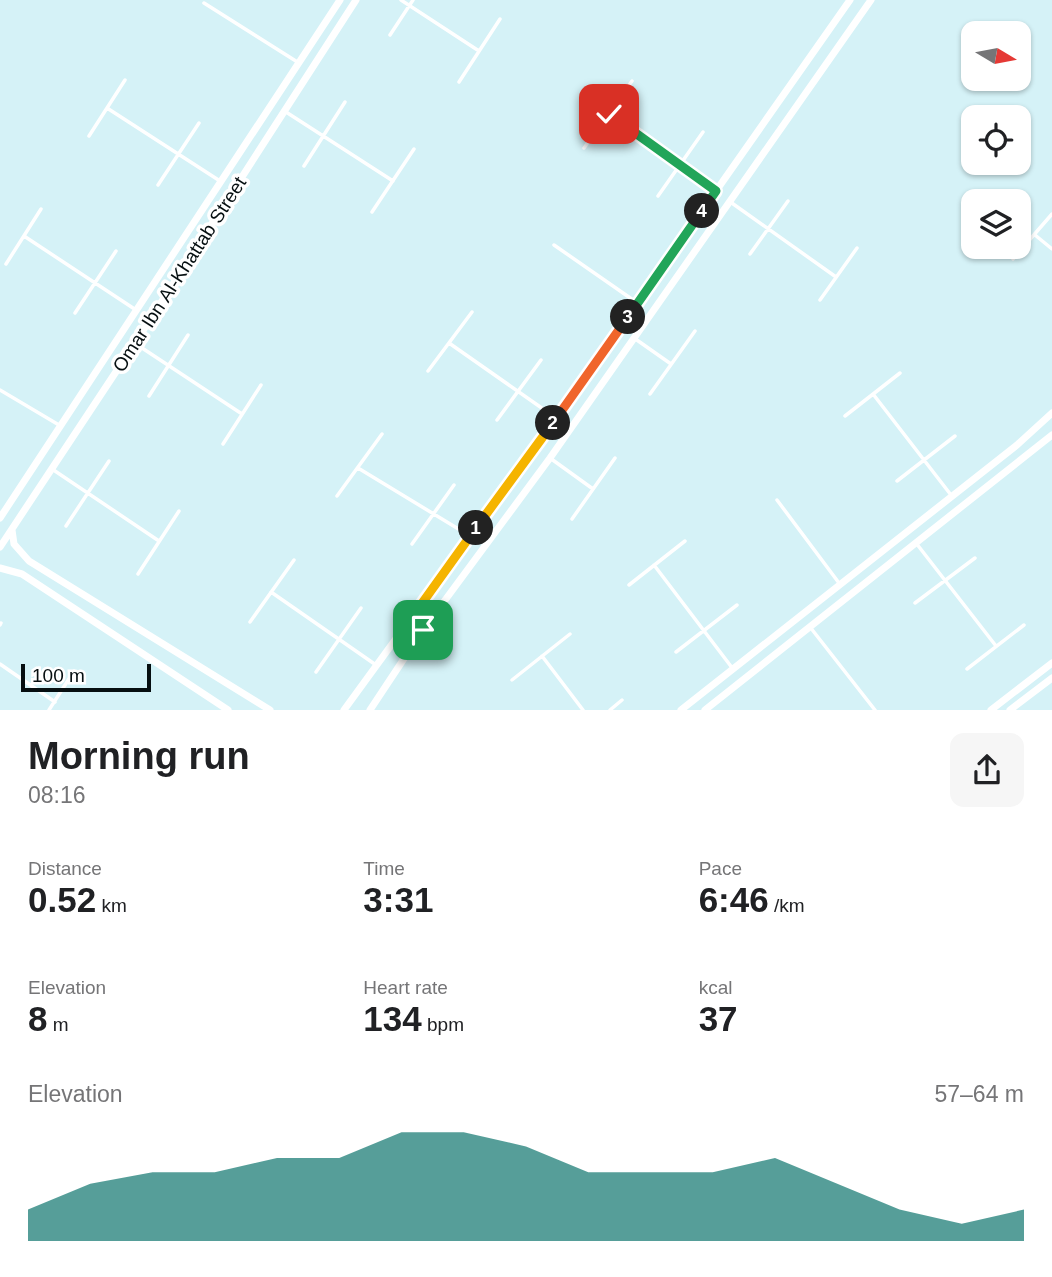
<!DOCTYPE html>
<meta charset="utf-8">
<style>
:root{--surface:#fff;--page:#f6f6f6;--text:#202124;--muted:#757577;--accent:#0f766e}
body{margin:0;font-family:Arial,sans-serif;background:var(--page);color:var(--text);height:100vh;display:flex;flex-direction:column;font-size:26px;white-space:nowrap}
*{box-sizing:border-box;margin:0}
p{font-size:23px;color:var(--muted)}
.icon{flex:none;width:38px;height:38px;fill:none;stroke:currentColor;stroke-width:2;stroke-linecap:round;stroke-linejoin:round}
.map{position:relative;height:710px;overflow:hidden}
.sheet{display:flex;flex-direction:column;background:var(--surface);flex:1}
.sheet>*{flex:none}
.needle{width:46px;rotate:100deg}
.controls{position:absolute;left:961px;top:21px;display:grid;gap:14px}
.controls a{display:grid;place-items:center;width:70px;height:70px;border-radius:14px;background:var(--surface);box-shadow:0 2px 5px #0004;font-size:35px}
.scale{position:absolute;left:21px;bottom:18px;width:130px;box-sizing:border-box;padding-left:7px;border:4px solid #060f11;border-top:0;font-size:19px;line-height:24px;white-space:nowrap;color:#060f11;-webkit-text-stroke:5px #fff;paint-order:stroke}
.pin{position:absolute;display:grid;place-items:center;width:60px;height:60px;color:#fff;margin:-30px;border-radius:14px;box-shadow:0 4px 10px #0006}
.km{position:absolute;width:35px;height:35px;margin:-18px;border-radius:50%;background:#222;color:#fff;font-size:19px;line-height:35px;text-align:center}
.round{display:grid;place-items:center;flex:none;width:74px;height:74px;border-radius:14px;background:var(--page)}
.summary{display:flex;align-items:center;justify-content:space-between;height:119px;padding:0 28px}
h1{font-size:38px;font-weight:700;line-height:52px}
.metrics{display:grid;grid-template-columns:repeat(3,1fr);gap:10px;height:119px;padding:7px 28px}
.metrics div{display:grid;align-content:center}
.metrics b{font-size:35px;font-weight:700}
.metrics small{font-size:19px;font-weight:400}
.metrics p{font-size:19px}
.chart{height:196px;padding:14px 28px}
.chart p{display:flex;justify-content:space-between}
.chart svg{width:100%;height:126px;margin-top:7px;fill:var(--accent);opacity:.7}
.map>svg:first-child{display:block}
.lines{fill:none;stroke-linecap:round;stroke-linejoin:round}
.service{stroke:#fff;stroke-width:3.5}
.minor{stroke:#fff;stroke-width:7}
.split-1-casing{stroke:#fff;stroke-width:14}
.split-2-casing{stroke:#fff;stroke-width:14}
.split-3-casing{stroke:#fff;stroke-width:14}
.split-4-casing{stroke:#fff;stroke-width:14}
.split-5-casing{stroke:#fff;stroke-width:14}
.split-1{stroke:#f5b400;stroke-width:9}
.split-2{stroke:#f5b400;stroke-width:9}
.split-3{stroke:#f0652b;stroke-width:9}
.split-4{stroke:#22a559;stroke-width:9}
.split-5{stroke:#22a559;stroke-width:9}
.labels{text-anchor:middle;stroke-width:7;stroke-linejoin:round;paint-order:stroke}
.street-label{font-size:19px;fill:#060f11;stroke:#fff}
</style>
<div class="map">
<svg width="1052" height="710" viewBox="0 0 1052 710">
<rect width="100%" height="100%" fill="#d5f2f7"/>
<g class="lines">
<path class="service" d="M 401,0 L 479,51
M 204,3 L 299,63
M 390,35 L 413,0
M 459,82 L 500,19
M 107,108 L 220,181
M 286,112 L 393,181
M 609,114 L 715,190
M 89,136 L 125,80
M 584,148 L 632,81
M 304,166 L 345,102
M 158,185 L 199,123
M 658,196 L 703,132
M 729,201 L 836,277
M 372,212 L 414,149
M 1035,235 L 1052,249
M 24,236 L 136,310
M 554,245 L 636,302
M 750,254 L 788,201
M 1013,259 L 1052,214
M 6,264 L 41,209
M 820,300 L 857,248
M 75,313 L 116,251
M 634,338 L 671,364
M 449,343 L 556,418
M 136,344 L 242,414
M 428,371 L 472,312
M 0,390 L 59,425
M 650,394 L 695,331
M 873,394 L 951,495
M 149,396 L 188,335
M 845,416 L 900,373
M 497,420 L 541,360
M 223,444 L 261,385
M 550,458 L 593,489
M 358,468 L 470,536
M 52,469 L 159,541
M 897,481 L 955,436
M 337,496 L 382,434
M 777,500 L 839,583
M 572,519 L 615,458
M 66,526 L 109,461
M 916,543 L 996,646
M 412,544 L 454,485
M 654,565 L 733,669
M 138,574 L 179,511
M 629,585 L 685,541
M 271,592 L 376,665
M 915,603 L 975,558
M 250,622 L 294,560
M 0,625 L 1,623
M 810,627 L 875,710
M 676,652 L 737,605
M 542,656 L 583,710
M 0,664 L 55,702
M 967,669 L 1024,625
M 316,672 L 361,608
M 512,680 L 570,634
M 49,710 L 74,671
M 610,710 L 622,700"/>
<path class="minor" d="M 0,518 L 340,0
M 12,530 L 14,544 L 29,561 L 270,710
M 0,547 L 135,343 L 356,0
M 0,568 L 22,574 L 228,710
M 344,710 L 556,419 L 850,0
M 370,710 L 423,630 L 550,458 L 871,0
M 681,710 L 1017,445 L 1052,413
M 705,710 L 1052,435
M 991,710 L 1052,663
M 1010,710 L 1052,678"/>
</g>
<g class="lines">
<defs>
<path id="split-1" d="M 423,630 L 410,620 L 476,528"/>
<path id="split-2" d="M 476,528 L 553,423"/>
<path id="split-3" d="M 553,423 L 628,317"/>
<path id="split-4" d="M 628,317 L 702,211"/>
<path id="split-5" d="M 609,114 L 716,191 L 702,211"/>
</defs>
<use href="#split-1" class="split-1-casing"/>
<use href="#split-2" class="split-2-casing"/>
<use href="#split-3" class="split-3-casing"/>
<use href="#split-4" class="split-4-casing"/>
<use href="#split-5" class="split-5-casing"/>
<use href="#split-1" class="split-1"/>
<use href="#split-2" class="split-2"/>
<use href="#split-3" class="split-3"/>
<use href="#split-4" class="split-4"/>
<use href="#split-5" class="split-5"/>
</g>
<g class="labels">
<g class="street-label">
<text transform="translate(179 274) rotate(-57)" y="7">Omar Ibn Al-Khattab Street</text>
</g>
</g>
</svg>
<div class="controls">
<a><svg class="needle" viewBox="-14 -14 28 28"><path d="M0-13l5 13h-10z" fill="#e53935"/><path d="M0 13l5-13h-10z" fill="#757577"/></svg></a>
<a><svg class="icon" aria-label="locate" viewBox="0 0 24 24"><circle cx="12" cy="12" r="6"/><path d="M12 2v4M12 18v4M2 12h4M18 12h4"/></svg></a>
<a><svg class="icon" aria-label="layers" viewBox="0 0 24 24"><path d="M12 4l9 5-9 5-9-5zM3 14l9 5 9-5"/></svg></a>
</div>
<div class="scale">100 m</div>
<div class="pin" style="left:423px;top:630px;background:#1e9e55"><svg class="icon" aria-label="arrive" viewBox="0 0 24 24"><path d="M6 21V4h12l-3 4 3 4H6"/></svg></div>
<div class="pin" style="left:609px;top:114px;background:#d93025"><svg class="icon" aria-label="check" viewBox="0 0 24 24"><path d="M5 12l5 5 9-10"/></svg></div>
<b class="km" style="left:476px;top:528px">1</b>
<b class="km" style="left:553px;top:423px">2</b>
<b class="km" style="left:628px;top:317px">3</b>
<b class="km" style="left:702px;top:211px">4</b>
</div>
<section class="sheet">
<div class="summary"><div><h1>Morning run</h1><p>08:16</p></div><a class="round"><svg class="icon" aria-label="share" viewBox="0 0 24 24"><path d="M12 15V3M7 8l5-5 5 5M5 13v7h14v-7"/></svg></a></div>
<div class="metrics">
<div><p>Distance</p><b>0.52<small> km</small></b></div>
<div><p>Time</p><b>3:31</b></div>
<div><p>Pace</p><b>6:46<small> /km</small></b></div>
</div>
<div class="metrics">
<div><p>Elevation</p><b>8<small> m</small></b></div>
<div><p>Heart rate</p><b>134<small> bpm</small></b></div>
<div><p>kcal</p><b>37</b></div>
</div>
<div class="chart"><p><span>Elevation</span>57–64 m</p>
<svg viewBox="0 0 160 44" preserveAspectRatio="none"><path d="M0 44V33L10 24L20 20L30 20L40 15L50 15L60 6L70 6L80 11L90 20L100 20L110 20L120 15L130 24L140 33L150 38L160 33V44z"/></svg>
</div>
</section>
